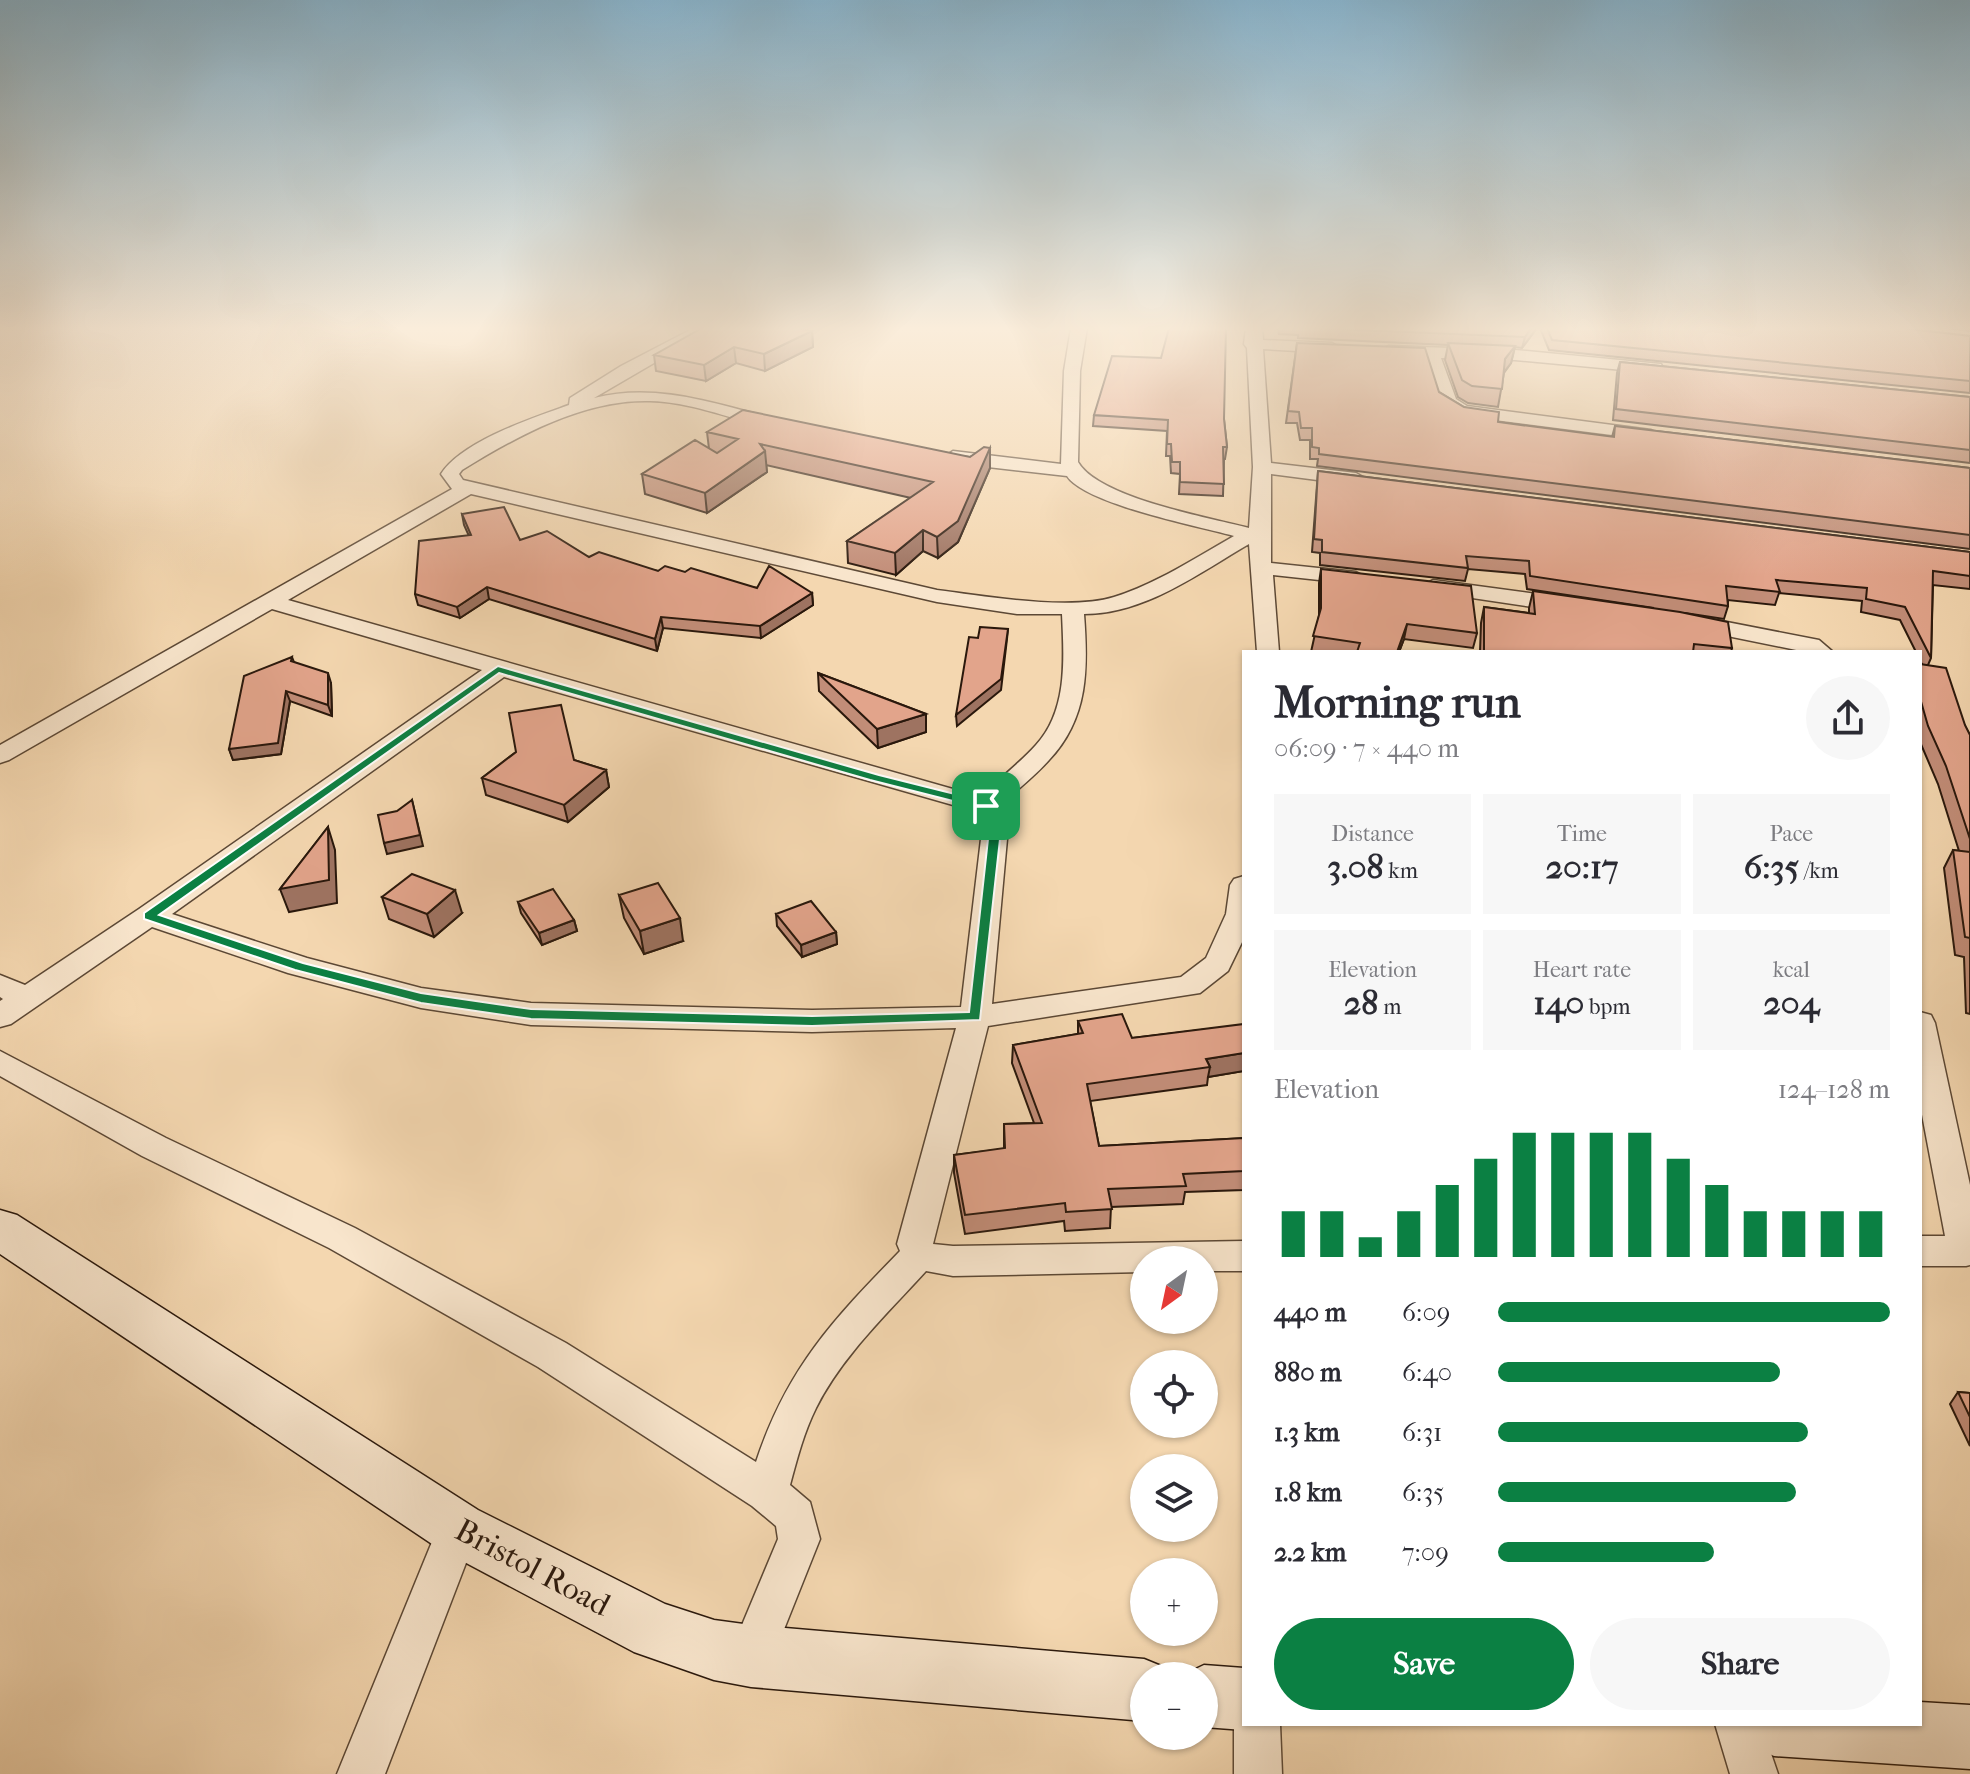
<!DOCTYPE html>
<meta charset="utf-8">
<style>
:root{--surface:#fff;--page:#f7f7f7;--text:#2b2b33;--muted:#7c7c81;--accent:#0b8043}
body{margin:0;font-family:"IM FELL French Canon",serif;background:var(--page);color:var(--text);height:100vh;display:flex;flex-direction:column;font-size:30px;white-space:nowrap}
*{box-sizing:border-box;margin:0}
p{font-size:26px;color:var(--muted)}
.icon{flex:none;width:44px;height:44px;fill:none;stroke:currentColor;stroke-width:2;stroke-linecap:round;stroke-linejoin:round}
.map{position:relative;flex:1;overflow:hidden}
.sheet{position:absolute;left:1242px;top:650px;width:680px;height:1076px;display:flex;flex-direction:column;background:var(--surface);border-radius:0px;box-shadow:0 2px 6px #0004}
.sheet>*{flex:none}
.needle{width:52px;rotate:213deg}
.controls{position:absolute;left:1130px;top:1246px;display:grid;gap:16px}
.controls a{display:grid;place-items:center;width:88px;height:88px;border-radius:50%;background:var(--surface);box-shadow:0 2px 6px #0004;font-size:40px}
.pin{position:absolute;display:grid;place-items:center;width:68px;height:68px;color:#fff;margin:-34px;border-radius:16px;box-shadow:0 4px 12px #0006}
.round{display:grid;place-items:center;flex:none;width:84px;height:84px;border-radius:42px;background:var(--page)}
.summary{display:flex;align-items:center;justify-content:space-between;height:136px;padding:0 32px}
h1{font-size:44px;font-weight:800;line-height:60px}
.figures{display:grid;grid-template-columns:repeat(3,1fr);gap:12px;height:136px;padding:8px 32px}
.figures div{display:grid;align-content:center;border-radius:0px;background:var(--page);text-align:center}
.figures b{font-size:34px;font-weight:800}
.figures small{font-size:22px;font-weight:400}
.figures p{font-size:22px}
.chart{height:224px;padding:16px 32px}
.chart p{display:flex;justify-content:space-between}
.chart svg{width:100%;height:144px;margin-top:8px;stroke:var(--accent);stroke-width:6}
.button{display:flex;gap:16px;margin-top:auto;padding:16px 32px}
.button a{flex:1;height:92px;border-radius:48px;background:var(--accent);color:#fff;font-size:32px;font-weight:800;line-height:92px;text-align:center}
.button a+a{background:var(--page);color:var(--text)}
ul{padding:0 32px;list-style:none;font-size:26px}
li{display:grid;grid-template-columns:128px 96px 1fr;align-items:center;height:60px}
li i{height:20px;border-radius:10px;background:var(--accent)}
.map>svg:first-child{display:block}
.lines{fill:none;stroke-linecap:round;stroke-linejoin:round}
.street-casing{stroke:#5c4835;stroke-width:3}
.secondary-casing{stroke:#2a180c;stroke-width:3}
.street{fill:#f8e5cc;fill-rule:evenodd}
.secondary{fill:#f8e5cc;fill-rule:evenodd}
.wall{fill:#c28d78;stroke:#2a180c;stroke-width:2}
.shaded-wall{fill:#9e7361;stroke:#2a180c;stroke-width:2}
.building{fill:#e2a48b;stroke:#2a180c;stroke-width:2}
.route{fill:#0b8043;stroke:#fff;stroke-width:2;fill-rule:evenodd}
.labels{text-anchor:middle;stroke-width:7;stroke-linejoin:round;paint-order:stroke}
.near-street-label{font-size:32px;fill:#2a180c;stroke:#f8e5cc}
</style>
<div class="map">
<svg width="1970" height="1774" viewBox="0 0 1970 1774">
<rect width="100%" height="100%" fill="#f4d7b0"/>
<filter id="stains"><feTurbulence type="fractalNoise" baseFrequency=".0025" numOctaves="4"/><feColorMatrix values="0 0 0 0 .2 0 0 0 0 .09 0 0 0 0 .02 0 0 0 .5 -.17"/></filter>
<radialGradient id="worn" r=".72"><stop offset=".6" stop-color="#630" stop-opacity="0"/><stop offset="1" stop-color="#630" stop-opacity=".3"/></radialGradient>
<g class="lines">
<defs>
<path id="street" d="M 694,328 L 714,328 L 594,398 C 657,382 715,404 776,419 L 779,423 L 776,427 L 770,428 C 731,419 691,402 650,401 C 584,399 517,436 462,470 L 459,474 L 463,480 L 937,590 C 983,596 1070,611 1114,597 C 1156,584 1195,558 1234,536 C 1198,526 1085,504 1067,476 L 953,463 L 944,457 L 953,451 L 1061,464 L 1064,371 L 1071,328 L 1087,328 L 1080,371 L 1078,462 C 1099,498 1207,517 1249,528 L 1253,467 L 1247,348 L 1244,344 L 1246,328 L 1262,328 L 1263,340 L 1332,343 L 1340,348 L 1332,353 L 1263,349 L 1271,463 L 1356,473 L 1366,479 L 1356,485 L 1271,474 L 1271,563 L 1356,572 L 1367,578 L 1356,584 L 1273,575 L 1279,652 L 1257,652 L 1249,544 C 1199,573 1145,614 1084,614 C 1088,667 1089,718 1049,760 C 1034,777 1015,791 999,807 L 1007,839 L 992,1004 L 1181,977 L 1206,958 L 1226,914 L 1230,885 L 1234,879 L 1244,876 L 1244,938 L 1228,971 L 1200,993 L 988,1026 L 933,1244 L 953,1246 L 1244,1241 L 1244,1271 L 1204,1271 L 1204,1260 L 1144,1260 L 1144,1272 L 953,1276 L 926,1271 C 887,1314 842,1356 816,1408 C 804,1432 797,1459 790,1485 L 810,1502 L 820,1539 L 767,1672 L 751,1678 L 735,1672 L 729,1656 L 778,1539 L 776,1526 L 752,1506 L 538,1367 L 329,1248 L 142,1156 L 0,1076 L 0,1051 L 166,1138 L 355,1228 L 566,1343 L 756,1462 C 787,1368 833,1320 900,1251 L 897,1244 L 956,1028 L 812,1032 L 531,1025 L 421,1008 L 288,973 L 152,927 L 11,1024 L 0,1027 L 0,1001 L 3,999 L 0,997 L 0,975 L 25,985 L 139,909 L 482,670 L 272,609 L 9,760 L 0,763 L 0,745 L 452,489 L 441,474 C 462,441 533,418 569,405 L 570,398 L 621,366 ZM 471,494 L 937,602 L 1017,614 L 1062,614 C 1064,658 1068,710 1036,745 C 1019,764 998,779 981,797 L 288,600 ZM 504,677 L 974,811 L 981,839 L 961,1007 L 812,1010 L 531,1003 L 421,988 L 307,958 L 172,914 Z
M 1389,346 L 1515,350 L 1661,364 L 1663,368 L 1661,372 L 1655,373 L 1515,360 L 1441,358 L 1456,399 L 1467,406 L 1651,430 L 1660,435 L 1651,440 L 1456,415 L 1439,401 L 1425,357 L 1383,354 L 1383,348 Z
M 1433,580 L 1566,598 L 1577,605 L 1566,612 L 1425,591 L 1422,586 Z
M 1691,615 L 1819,640 L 1833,652 L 1806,652 L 1683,627 L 1680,622 Z
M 1920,1012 L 1931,1015 L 1935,1023 L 1970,1185 L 1970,1265 L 1966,1266 L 1920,1266 L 1920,1236 L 1945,1236 L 1920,1104 Z
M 458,1509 L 473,1515 L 479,1529 L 385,1774 L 337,1774 L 443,1515 Z
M 1244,1706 L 1244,1724 L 1280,1724 L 1282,1774 L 1234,1774 L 1234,1724 Z
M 1715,1724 L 1761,1724 L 1778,1774 L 1730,1774 Z"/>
<path id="secondary" d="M 0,1210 L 17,1215 L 478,1510 L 665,1604 L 714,1620 L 751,1625 L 1144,1659 L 1166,1668 L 1169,1676 L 1144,1676 L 1144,1721 L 751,1687 L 714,1680 L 634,1652 L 438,1548 L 0,1254 Z
M 1204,1665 L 1244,1668 L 1244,1724 L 1259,1724 L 1244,1730 L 1204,1727 L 1204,1676 L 1181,1676 Z
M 1920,1702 L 1970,1705 L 1970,1769 L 1774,1756 L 1752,1746 L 1742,1724 L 1920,1724 Z"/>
</defs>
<use href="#street" class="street-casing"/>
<use href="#secondary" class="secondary-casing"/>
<use href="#street" class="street"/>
<use href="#secondary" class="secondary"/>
</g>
<path class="wall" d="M 1278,328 L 1537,328 L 1522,348 L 1515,347 L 1511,363 L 1504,373 L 1498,407 L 1468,403 L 1458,397 L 1445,360 L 1448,345 L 1298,338 L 1298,335 L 1279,334 Z
M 1540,328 L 1900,328 L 1970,336 L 1970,393 L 1549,350 Z
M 1944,328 L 1970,328 L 1970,331 Z
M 812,331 L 813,347 L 765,371 L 736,363 L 706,381 L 656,371 L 654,355 Z
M 1297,343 L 1439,392 L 1464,407 L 1498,422 L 1612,437 L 1615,426 L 1970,468 L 1970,549 L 1317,466 L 1318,459 L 1310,459 L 1310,440 L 1300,440 L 1297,423 L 1286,423 Z
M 1620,362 L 1970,397 L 1970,463 L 1613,420 L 1617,373 Z
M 1094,415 L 1224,419 L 1227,447 L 1225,459 L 1224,459 L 1223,496 L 1179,494 L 1180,474 L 1171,473 L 1170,456 L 1166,456 L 1167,431 L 1093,426 Z
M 707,432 L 970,457 L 990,448 L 990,468 L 958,542 L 938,558 L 923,551 L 896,575 L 848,563 L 847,541 L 911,498 L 766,465 L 767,472 L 707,513 L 645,494 L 642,474 L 709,449 Z
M 1318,471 L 1970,552 L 1970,589 L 1933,585 L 1931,658 L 1928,665 L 1970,735 L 1970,1014 L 1966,1013 L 1964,957 L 1955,955 L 1944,868 L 1953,850 L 1959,851 L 1938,784 L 1920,742 L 1920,664 L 1922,664 L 1920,661 L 1920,652 L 1916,652 L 1900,620 L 1861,612 L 1862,601 L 1779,593 L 1775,605 L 1728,600 L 1728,606 L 1724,619 L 1685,613 L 1732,648 L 1731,652 L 1480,652 L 1481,623 L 1484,607 L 1529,613 L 1529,608 L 1533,591 L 1654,608 L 1527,589 L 1525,574 L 1468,569 L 1465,581 L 1320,565 L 1320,553 L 1312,552 Z
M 462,514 L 520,540 L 589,557 L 658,571 L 757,588 L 812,593 L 813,605 L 761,638 L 663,628 L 657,651 L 489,599 L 460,618 L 418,605 L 415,594 L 469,536 L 464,525 Z
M 1321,569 L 1477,633 L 1473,648 L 1404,639 L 1399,652 L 1311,652 L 1319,616 L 1319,583 Z
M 292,657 L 294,662 L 331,683 L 332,716 L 290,701 L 281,754 L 233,760 L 229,749 Z
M 818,673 L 926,714 L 926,732 L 878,748 L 819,691 Z
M 516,752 L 574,760 L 606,770 L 609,787 L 568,822 L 486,795 L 482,778 Z
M 619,895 L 683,941 L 644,954 L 624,918 Z
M 382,897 L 462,913 L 434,937 L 389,919 Z
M 518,902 L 574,920 L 577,931 L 542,945 L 521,913 Z
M 776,914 L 836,932 L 837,944 L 802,957 L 777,926 Z
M 1078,1021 L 1132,1038 L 1243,1025 L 1244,1021 L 1244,1071 L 1208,1077 L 1207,1085 L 1090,1101 L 1099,1146 L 1244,1138 L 1244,1190 L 1185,1192 L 1183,1204 L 1111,1207 L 1110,1228 L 1065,1231 L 1064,1221 L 965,1234 L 954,1173 L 954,1155 L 1004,1149 L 1004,1124 L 1034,1123 L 1012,1063 L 1013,1045 L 1078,1034 Z
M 1958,1392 L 1970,1393 L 1970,1446 L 1950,1404 Z"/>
<path class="shaded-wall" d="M 1531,328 L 1537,328 L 1522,348 L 1525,337 Z
M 812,331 L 813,347 L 765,371 L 764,354 Z
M 1515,346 L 1511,363 L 1501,376 L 1505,359 Z
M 734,347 L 736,363 L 706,381 L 704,365 Z
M 990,448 L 990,468 L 958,542 L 938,558 L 937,537 Z
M 765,451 L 767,472 L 707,513 L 705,493 Z
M 923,530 L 923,551 L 896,575 L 895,553 Z
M 487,587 L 489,599 L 460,618 L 457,607 Z
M 812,593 L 813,605 L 761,638 L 760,626 Z
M 661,617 L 663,628 L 657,651 L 655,639 Z
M 1407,624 L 1404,639 L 1399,652 L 1397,652 Z
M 1008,629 L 1007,639 L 1001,690 L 957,726 L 956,715 Z
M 328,673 L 331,683 L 332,716 L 328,705 Z
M 286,691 L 290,701 L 281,754 L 233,760 L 229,749 Z
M 926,714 L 926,732 L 878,748 L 877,729 Z
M 606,770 L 609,787 L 568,822 L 564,805 Z
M 412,800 L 423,846 L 387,854 L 384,843 Z
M 328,827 L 335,850 L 337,903 L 289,912 L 280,889 Z
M 455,890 L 462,913 L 434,937 L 427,914 Z
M 680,918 L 683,941 L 644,954 L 640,931 Z
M 574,920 L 577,931 L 542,945 L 539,933 Z
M 836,932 L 837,944 L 802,957 L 801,945 Z
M 1244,1053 L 1244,1071 L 1208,1077 L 1210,1067 L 1206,1059 Z"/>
<path class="building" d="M 702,328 L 796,328 L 812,331 L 764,354 L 734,347 L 704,365 L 654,355 Z
M 1169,328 L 1226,328 L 1224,419 L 1227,447 L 1223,447 L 1224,484 L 1180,482 L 1180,462 L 1172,462 L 1171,444 L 1167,444 L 1168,420 L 1094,415 L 1112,356 L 1161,358 Z
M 1312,328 L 1531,328 L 1525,337 Z
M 1547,328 L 1900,328 L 1970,336 L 1970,381 L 1552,340 Z
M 1297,343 L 1425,348 L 1439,392 L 1464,407 L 1499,412 L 1498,422 L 1614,437 L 1615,426 L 1970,468 L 1970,535 L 1319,454 L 1319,448 L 1312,447 L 1312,428 L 1301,428 L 1299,412 L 1288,411 Z
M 1448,343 L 1515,346 L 1505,359 L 1502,389 L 1472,386 L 1462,380 Z
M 1620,362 L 1970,397 L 1970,450 L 1616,409 Z
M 743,410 L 970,457 L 984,447 L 990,448 L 958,521 L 937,537 L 923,530 L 895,553 L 847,541 L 933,482 L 760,444 L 765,451 L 705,493 L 642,474 L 695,440 L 717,453 L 738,439 L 707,432 Z
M 1318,471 L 1970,552 L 1970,576 L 1933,571 L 1931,658 L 1905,607 L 1866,599 L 1867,588 L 1776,580 L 1780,592 L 1726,586 L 1728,606 L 1530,576 L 1529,561 L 1466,556 L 1468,568 L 1322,552 L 1322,540 L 1314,539 Z
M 504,507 L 520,540 L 547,531 L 589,557 L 599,552 L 658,571 L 665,566 L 685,572 L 691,568 L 757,588 L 769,566 L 812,593 L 760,626 L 661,617 L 655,639 L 487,587 L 457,607 L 415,594 L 419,541 L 471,535 L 462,514 Z
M 1321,569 L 1471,586 L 1477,633 L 1407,624 L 1397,652 L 1357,652 L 1360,643 L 1313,636 L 1321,608 Z
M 1533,591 L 1680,612 L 1728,622 L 1732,648 L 1694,644 L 1693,652 L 1484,652 L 1484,607 L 1535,614 Z
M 980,627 L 1008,629 L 1001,679 L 956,715 L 969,637 L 978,638 Z
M 292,657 L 291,661 L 328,673 L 328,705 L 286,691 L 278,743 L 229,749 L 244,676 Z
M 1920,664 L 1946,668 L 1965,725 L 1970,735 L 1970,839 L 1946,766 L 1928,726 L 1920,698 Z
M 818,673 L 926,714 L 877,729 Z
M 561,705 L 574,760 L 606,770 L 564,805 L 482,778 L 516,752 L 509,713 Z
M 412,800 L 420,835 L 384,843 L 378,815 L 397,811 Z
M 328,827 L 329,880 L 280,889 Z
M 1953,850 L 1970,852 L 1970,938 L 1965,937 Z
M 412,874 L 455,890 L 427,914 L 382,897 Z
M 658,883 L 680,918 L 640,931 L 619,895 Z
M 553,889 L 574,920 L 539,933 L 518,902 Z
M 811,901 L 836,932 L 801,945 L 776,914 Z
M 1122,1014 L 1132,1038 L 1244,1024 L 1244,1053 L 1206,1059 L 1210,1067 L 1087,1084 L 1099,1146 L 1244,1138 L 1244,1171 L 1183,1174 L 1186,1186 L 1108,1189 L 1112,1209 L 1066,1212 L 1065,1203 L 965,1215 L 954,1155 L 1005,1148 L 1004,1124 L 1042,1123 L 1013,1045 L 1083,1033 L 1078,1021 Z
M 1958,1392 L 1970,1393 L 1970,1417 Z"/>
<linearGradient id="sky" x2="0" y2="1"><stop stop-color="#89b6d0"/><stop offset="0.57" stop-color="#faeddb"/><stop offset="1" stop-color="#faeddb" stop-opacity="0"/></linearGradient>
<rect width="1970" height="577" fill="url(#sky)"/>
<path class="route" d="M 498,666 L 879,775 L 991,803 L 1000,839 L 980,1020 L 812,1026 L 531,1019 L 421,1003 L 295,970 L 144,919 L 144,913 ZM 499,673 L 870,780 L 981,808 L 988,839 L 969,1012 L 812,1016 L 531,1009 L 421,993 L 303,963 L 159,915 Z"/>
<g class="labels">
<g class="near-street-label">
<text transform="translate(533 1567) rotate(28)" y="11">Bristol Road</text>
</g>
</g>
<rect width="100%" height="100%" filter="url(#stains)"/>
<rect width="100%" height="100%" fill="url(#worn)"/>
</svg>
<div class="controls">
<a><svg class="needle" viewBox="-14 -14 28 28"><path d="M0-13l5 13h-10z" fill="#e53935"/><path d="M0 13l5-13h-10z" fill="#7c7c81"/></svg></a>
<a><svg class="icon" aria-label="locate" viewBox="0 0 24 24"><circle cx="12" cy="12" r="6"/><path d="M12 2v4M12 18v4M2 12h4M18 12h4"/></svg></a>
<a><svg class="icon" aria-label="layers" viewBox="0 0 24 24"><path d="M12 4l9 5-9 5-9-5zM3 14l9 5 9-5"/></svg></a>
<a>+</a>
<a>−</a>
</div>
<div class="pin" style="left:986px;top:806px;background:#1e9e55"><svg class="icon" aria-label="arrive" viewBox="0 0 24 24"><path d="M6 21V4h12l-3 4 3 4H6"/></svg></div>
<section class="sheet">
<div class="summary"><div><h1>Morning run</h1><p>06:09 · 7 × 440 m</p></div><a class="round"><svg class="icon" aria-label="share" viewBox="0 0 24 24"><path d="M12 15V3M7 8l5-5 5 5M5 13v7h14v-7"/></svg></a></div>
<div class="figures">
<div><p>Distance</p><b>3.08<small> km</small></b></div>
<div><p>Time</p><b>20:17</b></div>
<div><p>Pace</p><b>6:35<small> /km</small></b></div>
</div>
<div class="figures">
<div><p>Elevation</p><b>28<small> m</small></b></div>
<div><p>Heart rate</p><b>140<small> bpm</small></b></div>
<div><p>kcal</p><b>204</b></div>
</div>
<div class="chart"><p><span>Elevation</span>124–128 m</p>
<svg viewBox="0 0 160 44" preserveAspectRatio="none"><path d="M5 44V30M15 44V30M25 44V38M35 44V30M45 44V22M55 44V14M65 44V6M75 44V6M85 44V6M95 44V6M105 44V14M115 44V22M125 44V30M135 44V30M145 44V30M155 44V30"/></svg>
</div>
<ul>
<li><b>440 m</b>6:09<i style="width:100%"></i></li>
<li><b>880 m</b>6:40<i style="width:72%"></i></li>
<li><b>1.3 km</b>6:31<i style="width:79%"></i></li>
<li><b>1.8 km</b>6:35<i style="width:76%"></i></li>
<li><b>2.2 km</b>7:09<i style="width:55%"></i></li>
</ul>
<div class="button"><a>Save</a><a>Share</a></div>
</section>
</div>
